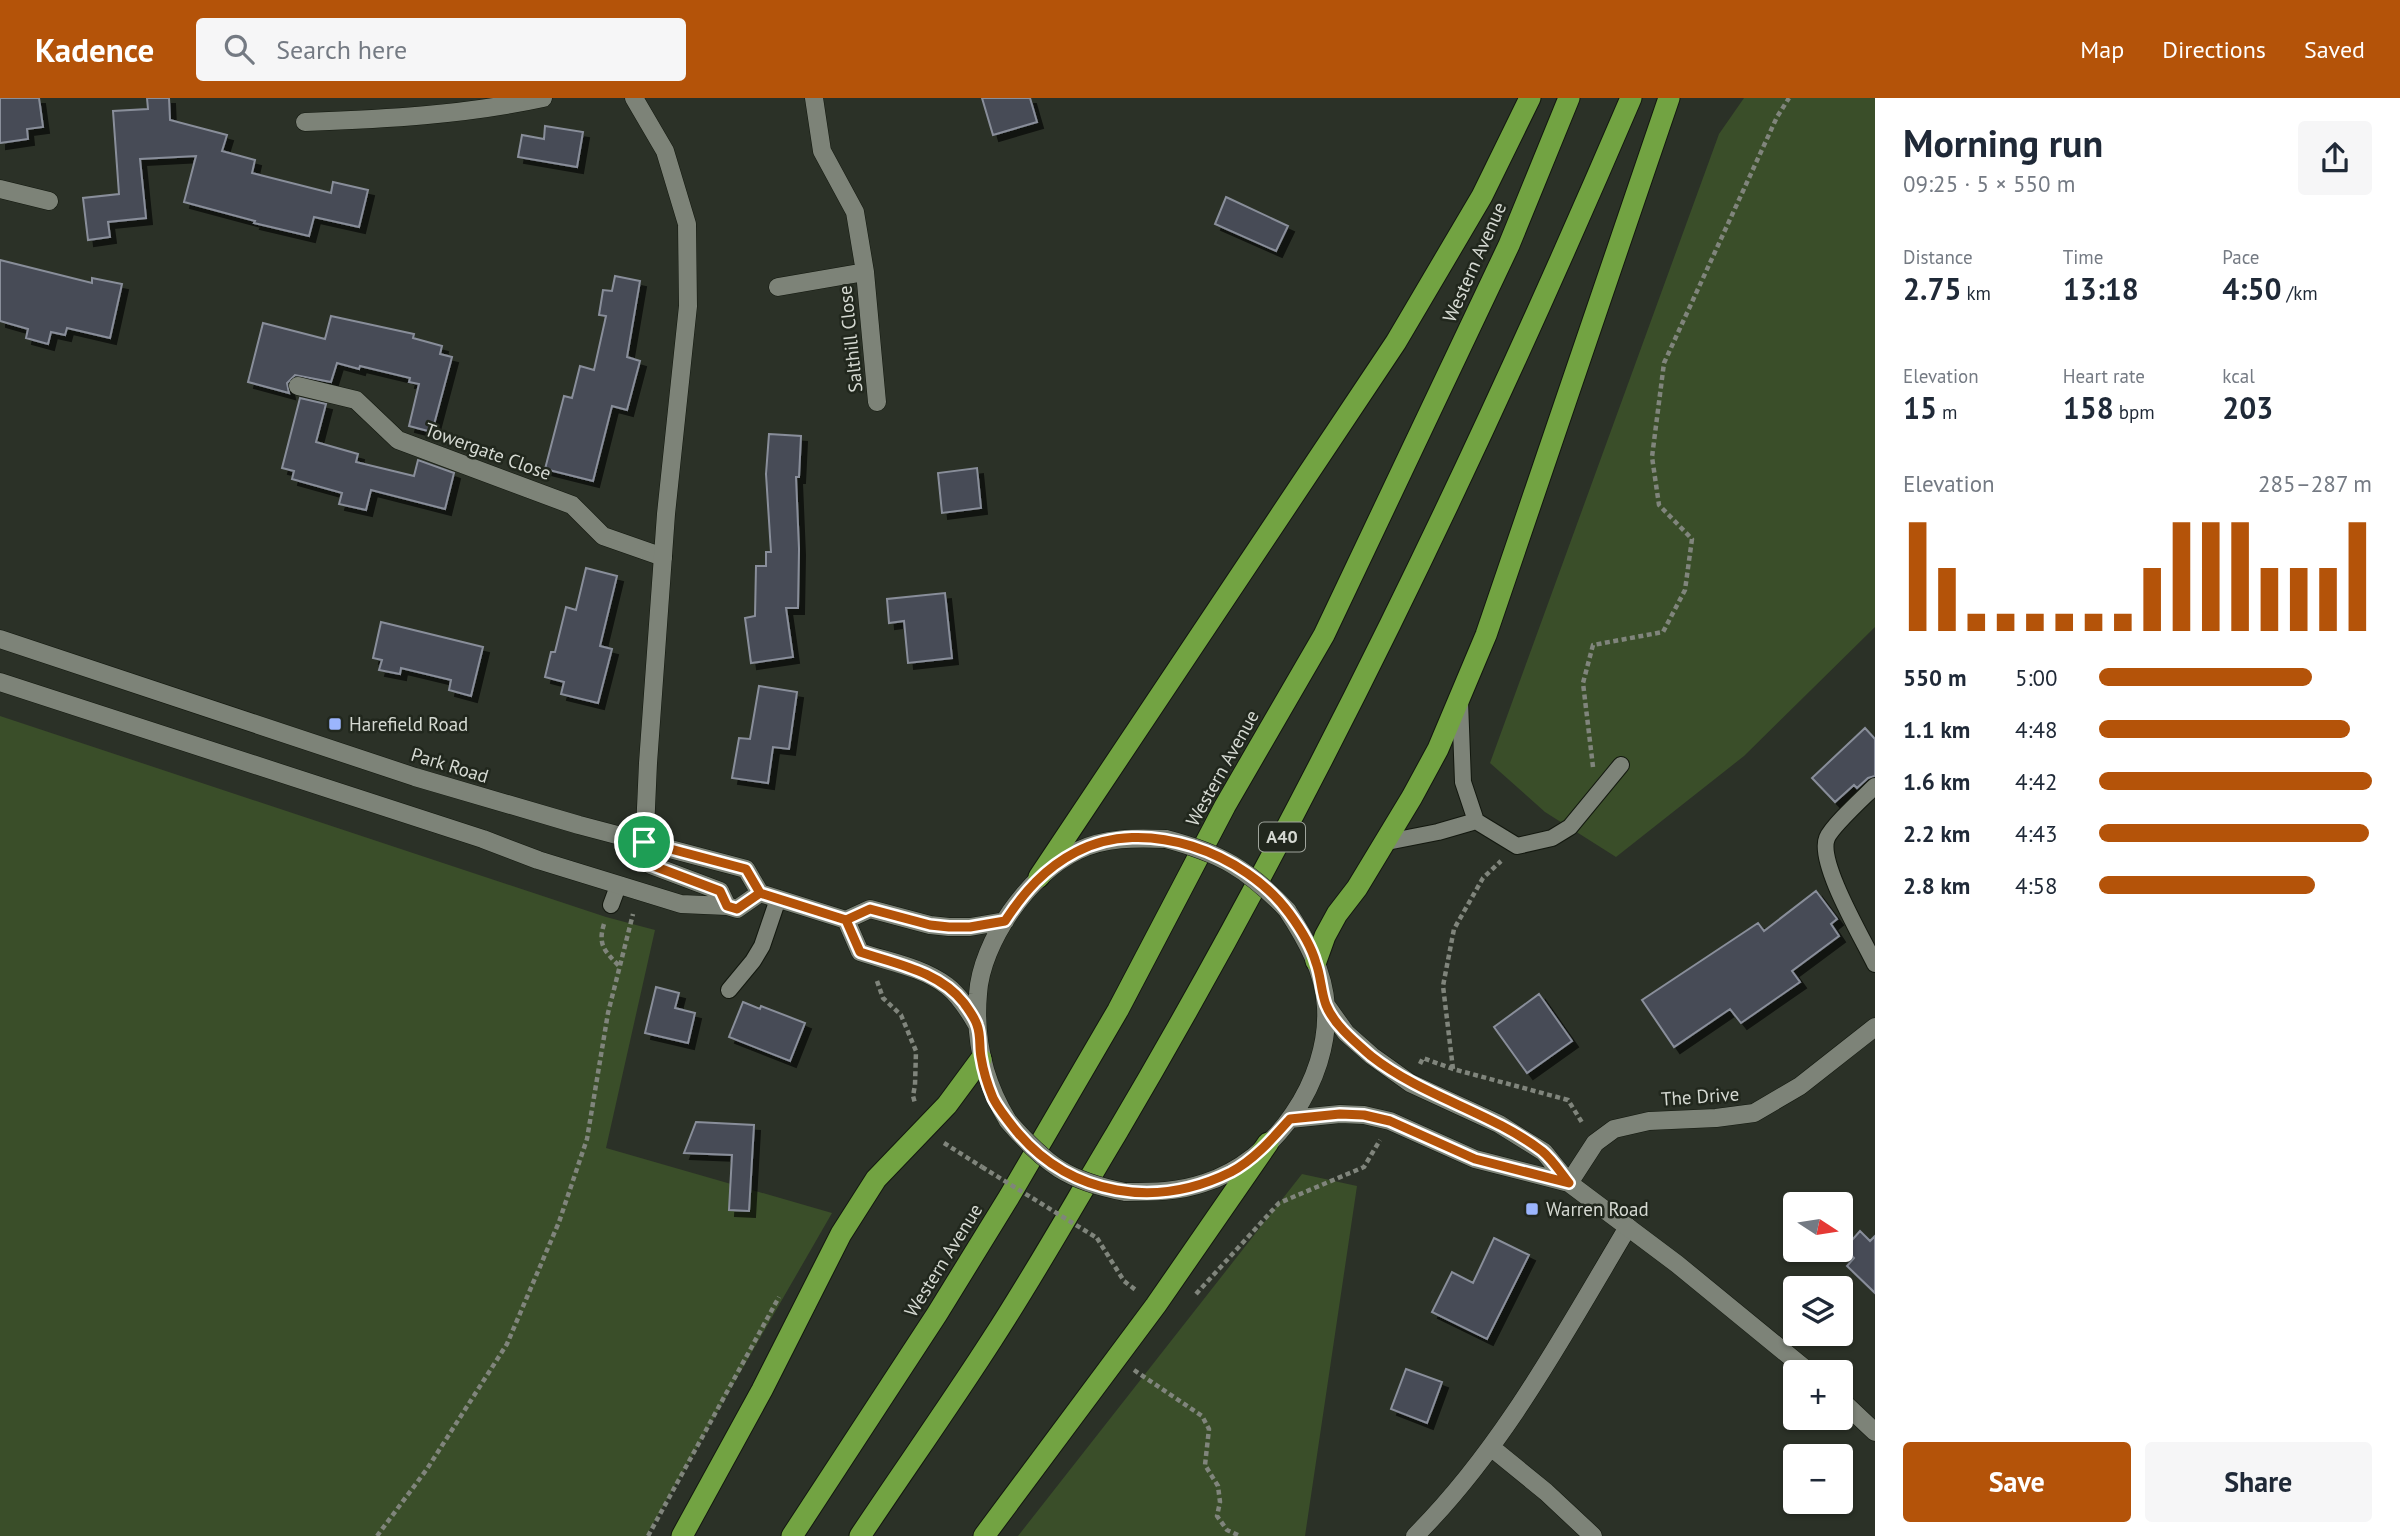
<!DOCTYPE html>
<meta charset="utf-8">
<style>
:root{--surface:#fff;--page:#f6f6f7;--text:#1f2937;--muted:#747a83;--accent:#b45309}
body{margin:0;font-family:"PT Sans",sans-serif;background:var(--page);color:var(--text);height:100vh;display:flex;flex-direction:column;font-size:26px;white-space:nowrap}
*{box-sizing:border-box;margin:0}
p{font-size:23px;color:var(--muted)}
.icon{flex:none;width:38px;height:38px;fill:none;stroke:currentColor;stroke-width:2;stroke-linecap:round;stroke-linejoin:round}
.map{position:relative;flex:1;overflow:hidden}
.details{display:flex;flex-direction:column;background:var(--surface);width:525px}
.details>*{flex:none}
.needle{width:46px;rotate:102deg}
.controls{position:absolute;left:1783px;top:1094px;display:grid;gap:14px}
.controls a{display:grid;place-items:center;width:70px;height:70px;border-radius:7px;background:var(--surface);box-shadow:0 2px 5px #0004;font-size:35px}
.pin{position:absolute;display:grid;place-items:center;width:60px;height:60px;color:#fff;margin:-30px;border:4px solid #fff;border-radius:50%;box-shadow:0 2px 7px #0007}
.round{display:grid;place-items:center;flex:none;width:74px;height:74px;border-radius:7px;background:var(--page)}
.headline{display:flex;align-items:center;justify-content:space-between;height:119px;padding:0 28px}
h1{font-size:38px;font-weight:600;line-height:52px}
.metrics{display:grid;grid-template-columns:repeat(3,1fr);gap:10px;height:119px;padding:7px 28px}
.metrics div{display:grid;align-content:center}
.metrics b{font-size:30px;font-weight:600}
.metrics small{font-size:19px;font-weight:400}
.metrics p{font-size:19px}
.chart{height:196px;padding:14px 28px}
.chart p{display:flex;justify-content:space-between}
.chart svg{width:100%;height:126px;margin-top:7px;stroke:var(--accent);stroke-width:6}
.action{display:flex;gap:14px;margin-top:auto;padding:14px 28px}
.action a{flex:1;height:80px;border-radius:7px;background:var(--accent);color:#fff;font-size:28px;font-weight:600;line-height:80px;text-align:center}
.action a+a{background:var(--page);color:var(--text)}
ul{padding:0 28px;list-style:none;font-size:23px}
li{display:grid;grid-template-columns:112px 84px 1fr;align-items:center;height:52px}
li i{height:18px;border-radius:9px;background:var(--accent)}
header{display:flex;align-items:center;gap:42px;box-sizing:border-box;height:98px;padding:0 35px;background:var(--accent);color:#fff}
header strong{font-size:33px}
nav{display:flex;gap:38px;margin-inline-start:auto;font-size:24px}
.search{width:490px;height:63px;background:var(--page);display:flex;align-items:center;gap:18px;box-sizing:border-box;padding:0 24px;border-radius:7px;color:var(--muted);font-size:26px}
main{display:flex;flex:1;min-height:0}
.map>svg:first-child{display:block}
.green{fill:#3a4e29}
.building{fill:#464b56;stroke:#898e9a;stroke-width:2;filter:url(#shadow)}
.lines{fill:none;stroke-linecap:round;stroke-linejoin:round}
.lane-casing{stroke:#13180f;stroke-width:18}
.street-casing{stroke:#13180f;stroke-width:19}
.secondary-casing{stroke:#13180f;stroke-width:19}
.highway-casing{stroke:#13180f;stroke-width:23}
.path{stroke:#80857c;stroke-width:4.5;stroke-dasharray:5 3.5;stroke-linecap:butt}
.lane{stroke:#7d8378;stroke-width:16}
.street{stroke:#7d8378;stroke-width:18}
.secondary{stroke:#7d8378;stroke-width:18}
.highway{stroke:#72a342;stroke-width:21}
.secondary-bridge-casing{stroke:#13180f;stroke-width:19;stroke-linecap:butt}
.path-bridge{stroke:#80857c;stroke-width:4.5;stroke-dasharray:5 3.5;stroke-linecap:butt}
.secondary-bridge{stroke:#7d8378;stroke-width:18}
.route-casing{stroke:#fff;stroke-width:14}
.route{stroke:#b45309;stroke-width:9}
.poi-dot{fill:#9bb5fd;stroke:#21271d;stroke-width:2.5}
.labels{text-anchor:middle;stroke-width:5;stroke-linejoin:round;paint-order:stroke}
.shield{fill:#21271d;stroke:#9fa49c;stroke-width:2}
.shield-label{font-size:18px;font-weight:bold;fill:#d5d9d2}
.street-label{font-size:19px;fill:#d5d9d2;stroke:#21271d}
.poi-label{font-size:19px;fill:#d5d9d2;stroke:#21271d;text-anchor:start}
</style>
<header>
<strong>Kadence</strong>
<div class="search"><svg class="icon" aria-label="search" viewBox="0 0 24 24"><circle cx="10" cy="10" r="6"/><path d="M15 15l6 6"/></svg>Search here</div>
<nav><a>Map</a><a>Directions</a><a>Saved</a></nav>
</header>
<main>
<div class="map">
<svg width="1875" height="1438" viewBox="0 0 1875 1438">
<defs>
<filter id="shadow"><feDropShadow dx="6" dy="6" stdDeviation="0" flood-color="#0009"/></filter>
</defs>
<rect width="100%" height="100%" fill="#2b3127"/>
<path class="green" d="M 1744,0 L 1875,0 L 1875,529 L 1744,658 L 1616,759 L 1545,714 L 1490,665 L 1719,36 Z
M 0,618 L 606,819 L 655,832 L 606,1050 L 832,1115 L 646,1438 L 0,1438 Z
M 1302,1076 L 1357,1088 L 1305,1438 L 1018,1438 Z"/>
<path class="building" d="M 0,0 L 39,0 L 43,29 L 27,31 L 28,41 L 0,45 Z
M 147,0 L 169,0 L 170,22 L 227,37 L 222,53 L 255,62 L 252,75 L 331,95 L 333,84 L 368,92 L 359,129 L 314,119 L 309,138 L 254,125 L 255,123 L 184,104 L 196,58 L 140,61 L 146,120 L 108,124 L 110,139 L 88,142 L 83,100 L 119,96 L 113,13 L 148,11 Z
M 982,0 L 1030,0 L 1037,24 L 993,37 Z
M 545,28 L 583,34 L 577,69 L 518,59 L 522,37 L 544,41 Z
M 1226,99 L 1288,128 L 1276,153 L 1215,126 Z
M 0,162 L 92,185 L 92,180 L 122,186 L 110,240 L 67,230 L 65,237 L 51,234 L 48,246 L 26,240 L 28,231 L 0,223 Z
M 615,178 L 640,183 L 627,259 L 640,263 L 627,312 L 612,308 L 593,383 L 545,371 L 564,298 L 572,300 L 580,268 L 594,272 L 606,218 L 599,217 L 603,192 L 612,193 Z
M 331,218 L 414,236 L 413,240 L 442,248 L 440,256 L 452,259 L 432,334 L 409,328 L 419,286 L 409,284 L 410,280 L 360,268 L 359,271 L 337,265 L 331,284 L 295,277 L 287,285 L 289,295 L 248,284 L 263,225 L 325,241 Z
M 300,300 L 326,306 L 316,344 L 358,356 L 356,364 L 414,378 L 418,362 L 454,375 L 445,411 L 371,392 L 366,412 L 339,406 L 342,395 L 292,381 L 294,373 L 282,370 Z
M 769,336 L 801,338 L 799,379 L 796,379 L 799,451 L 798,510 L 786,510 L 793,559 L 751,565 L 745,520 L 755,518 L 756,468 L 766,468 L 766,454 L 771,454 L 766,376 Z
M 977,370 L 981,410 L 942,415 L 938,375 Z
M 586,470 L 617,478 L 600,548 L 612,551 L 598,605 L 561,596 L 564,584 L 545,579 L 551,554 L 555,554 L 566,509 L 576,512 Z
M 945,495 L 952,560 L 908,565 L 904,523 L 889,525 L 887,501 Z
M 381,524 L 483,549 L 471,598 L 449,592 L 451,582 L 401,570 L 400,576 L 379,572 L 382,562 L 373,560 Z
M 759,588 L 797,594 L 789,651 L 773,649 L 768,685 L 732,680 L 739,640 L 750,641 Z
M 1865,630 L 1875,641 L 1875,678 L 1868,680 L 1857,690 L 1854,687 L 1835,704 L 1812,680 Z
M 1816,793 L 1837,821 L 1831,826 L 1839,838 L 1792,873 L 1800,884 L 1741,925 L 1730,911 L 1674,949 L 1642,902 L 1758,825 L 1764,833 Z
M 656,889 L 679,895 L 675,910 L 695,915 L 688,945 L 645,935 Z
M 1539,896 L 1572,943 L 1527,975 L 1494,929 Z
M 743,904 L 760,911 L 761,908 L 805,925 L 790,963 L 729,939 Z
M 696,1024 L 754,1027 L 749,1113 L 729,1112 L 732,1057 L 684,1055 Z
M 1860,1133 L 1870,1143 L 1875,1138 L 1875,1195 L 1847,1168 L 1854,1160 L 1845,1150 Z
M 1494,1140 L 1529,1157 L 1487,1241 L 1432,1214 L 1452,1174 L 1473,1185 Z
M 1406,1271 L 1442,1284 L 1427,1325 L 1391,1311 Z"/>
<g class="lines">
<defs>
<path id="lane" d="M 1460,603 L 1463,684 L 1476,723 L 1517,748 L 1552,740 L 1570,729 L 1621,667
M 1875,688 C 1864,699 1832,728 1827,740 C 1817,764 1863,841 1875,866
M 1382,745 L 1438,734 L 1476,723
M 611,807 L 618,788
M 729,892 L 753,863 L 762,848 L 778,801"/>
<path id="street" d="M 814,0 L 822,53 L 855,114 L 865,174 L 877,304
M 305,24 C 385,21 464,17 543,0
M 0,91 L 49,103
M 778,189 L 865,174
M 298,288 L 356,302 L 398,342 L 572,407 L 603,438 L 663,459
M 1569,1085 L 1595,1045 L 1614,1031 L 1649,1023 L 1716,1020 L 1754,1015 L 1800,988 L 1875,929
M 1492,1350 L 1546,1394 L 1593,1438
M 1415,1438 C 1504,1349 1564,1236 1628,1129"/>
<path id="secondary" d="M 634,0 L 665,53 L 687,126 L 688,208 L 666,416 L 648,665 L 644,755 L 651,767 L 720,793 L 727,808
M 0,541 L 415,679 L 579,727 L 746,771 L 760,795 L 846,822 L 870,811 L 930,827 L 949,829 L 970,829 L 1005,823
M 0,584 L 483,741 L 538,762 L 681,806 L 727,808 L 737,811 L 760,795
M 846,822 L 860,854 C 889,864 922,869 947,888 C 960,898 969,913 977,927
M 1326,907 L 1346,935 L 1372,958 L 1410,985 L 1499,1026 L 1544,1054 L 1569,1085 L 1677,1166 L 1809,1274
M 1290,1021 L 1340,1016 L 1364,1017 L 1390,1023 L 1475,1061 L 1569,1085
M 1008,1023 C 984,984 974,942 978,896 C 981,844 1030,775 1077,753 C 1105,739 1136,740 1166,741
M 1125,1094 C 1153,1094 1178,1094 1204,1085 C 1275,1063 1330,982 1326,909 C 1324,873 1306,841 1287,812
M 1841,1302 L 1875,1334"/>
<path id="highway" d="M 1039,779 L 1396,244 L 1482,98 L 1530,0
M 1316,863 L 1325,838 L 1337,816 L 1357,790 L 1412,699 L 1438,651 L 1486,537 L 1669,0
M 682,1438 L 762,1292 L 841,1136 L 876,1081 L 947,1007 L 981,961
M 792,1438 L 937,1216 L 1009,1099 L 1118,912 L 1225,708 L 1324,537 L 1509,147 L 1569,0
M 860,1438 C 904,1372 950,1307 993,1240 C 1036,1174 1075,1104 1116,1036 C 1312,704 1479,355 1631,0
M 984,1438 L 1156,1207 L 1268,1045"/>
</defs>
<use href="#lane" class="lane-casing"/>
<use href="#street" class="street-casing"/>
<use href="#secondary" class="secondary-casing"/>
<use href="#highway" class="highway-casing"/>
<path class="path" d="M 1593,669 L 1583,585 L 1593,547 L 1663,534 L 1685,492 L 1692,441 L 1659,407 L 1652,359 L 1664,265 L 1777,19 L 1789,0
M 604,826 C 597,848 606,854 620,869
M 877,883 L 883,900 L 901,917 L 916,953 L 915,987 L 913,998 L 915,1005
M 1420,966 L 1423,960 L 1453,971 L 1568,1002 L 1583,1026
M 1453,971 L 1443,888 L 1454,831 L 1483,780 L 1501,763
M 944,1045 L 982,1069
M 1097,1140 L 1124,1183 L 1137,1193
M 1196,1196 L 1279,1105 L 1364,1069 L 1380,1042
M 1134,1272 L 1202,1318 L 1209,1331 L 1205,1367 L 1218,1388 L 1220,1404 L 1217,1418 L 1227,1432 L 1240,1438
M 377,1438 L 427,1371 L 507,1246 L 559,1124 L 587,1041 L 608,915 L 633,816
M 648,1438 L 779,1199"/>
<use href="#lane" class="lane"/>
<use href="#street" class="street"/>
<use href="#secondary" class="secondary"/>
<use href="#highway" class="highway"/>
<defs>
<path id="secondary-bridge" d="M 1166,741 C 1220,755 1248,771 1287,812
M 1008,1023 C 1046,1067 1068,1083 1125,1094"/>
</defs>
<use href="#secondary-bridge" class="secondary-bridge-casing"/>
<path class="path-bridge" d="M 982,1069 L 1097,1140"/>
<use href="#secondary-bridge" class="secondary-bridge"/>
</g>
<g class="lines">
<defs>
<path id="route" d="M 644,744 L 746,771 L 760,795 L 846,822 L 860,854 C 896,866 939,873 964,905 C 968,911 975,920 977,927 C 981,937 979,949 981,959 C 983,972 988,988 993,1000 C 999,1012 1009,1024 1018,1035 C 1072,1098 1156,1111 1231,1074 C 1254,1062 1273,1040 1290,1021 L 1340,1016 L 1364,1017 L 1390,1023 L 1475,1061 L 1569,1085 C 1561,1075 1552,1061 1542,1053 C 1489,1013 1423,999 1371,958 C 1355,944 1334,927 1326,907 C 1321,894 1321,878 1316,865 C 1311,847 1300,830 1289,815 C 1245,755 1145,717 1076,754 C 1045,770 1024,794 1005,823 L 970,829 L 949,829 L 930,827 L 870,811 L 846,822 L 760,795 L 737,811 L 727,808 L 720,793 L 651,767 L 645,760 L 644,744"/>
</defs>
<use href="#route" class="route-casing"/>
<use href="#route" class="route"/>
</g>
<g class="poi-dot">
<rect x="328" y="619" width="14" height="14" rx="3.5"/>
<rect x="1525" y="1104" width="14" height="14" rx="3.5"/>
</g>
<g class="labels">
<rect class="shield" x="1259" y="724.5" width="46" height="29" rx="5"/>
<g class="shield-label">
<text x="1282" y="745">A40</text>
</g>
<g class="street-label">
<text transform="translate(1474 164) rotate(-66)" y="7">Western Avenue</text>
<text transform="translate(850 241) rotate(-96)" y="7">Salthill Close</text>
<text transform="translate(488 353) rotate(20)" y="7">Towergate Close</text>
<text transform="translate(450 667) rotate(17)" y="7">Park Road</text>
<text transform="translate(1222 670) rotate(-61)" y="7">Western Avenue</text>
<text transform="translate(1700 998) rotate(-4)" y="7">The Drive</text>
<text transform="translate(943 1162) rotate(-58)" y="7">Western Avenue</text>
</g>
<g class="poi-label">
<text x="349" y="633">Harefield Road</text>
<text x="1546" y="1118">Warren Road</text>
</g>
</g>
</svg>
<div class="controls">
<a><svg class="needle" viewBox="-14 -14 28 28"><path d="M0-13l5 13h-10z" fill="#e53935"/><path d="M0 13l5-13h-10z" fill="#747a83"/></svg></a>
<a><svg class="icon" aria-label="layers" viewBox="0 0 24 24"><path d="M12 4l9 5-9 5-9-5zM3 14l9 5 9-5"/></svg></a>
<a>+</a>
<a>−</a>
</div>
<div class="pin" style="left:644px;top:744px;background:#1e9e55"><svg class="icon" aria-label="arrive" viewBox="0 0 24 24"><path d="M6 21V4h12l-3 4 3 4H6"/></svg></div>
</div>
<section class="details">
<div class="headline"><div><h1>Morning run</h1><p>09:25 · 5 × 550 m</p></div><a class="round"><svg class="icon" aria-label="share" viewBox="0 0 24 24"><path d="M12 15V3M7 8l5-5 5 5M5 13v7h14v-7"/></svg></a></div>
<div class="metrics">
<div><p>Distance</p><b>2.75<small> km</small></b></div>
<div><p>Time</p><b>13:18</b></div>
<div><p>Pace</p><b>4:50<small> /km</small></b></div>
</div>
<div class="metrics">
<div><p>Elevation</p><b>15<small> m</small></b></div>
<div><p>Heart rate</p><b>158<small> bpm</small></b></div>
<div><p>kcal</p><b>203</b></div>
</div>
<div class="chart"><p><span>Elevation</span>285–287 m</p>
<svg viewBox="0 0 160 44" preserveAspectRatio="none"><path d="M5 44V6M15 44V22M25 44V38M35 44V38M45 44V38M55 44V38M65 44V38M75 44V38M85 44V22M95 44V6M105 44V6M115 44V6M125 44V22M135 44V22M145 44V22M155 44V6"/></svg>
</div>
<ul>
<li><b>550 m</b>5:00<i style="width:78%"></i></li>
<li><b>1.1 km</b>4:48<i style="width:92%"></i></li>
<li><b>1.6 km</b>4:42<i style="width:100%"></i></li>
<li><b>2.2 km</b>4:43<i style="width:99%"></i></li>
<li><b>2.8 km</b>4:58<i style="width:79%"></i></li>
</ul>
<div class="action"><a>Save</a><a>Share</a></div>
</section>
</main>
